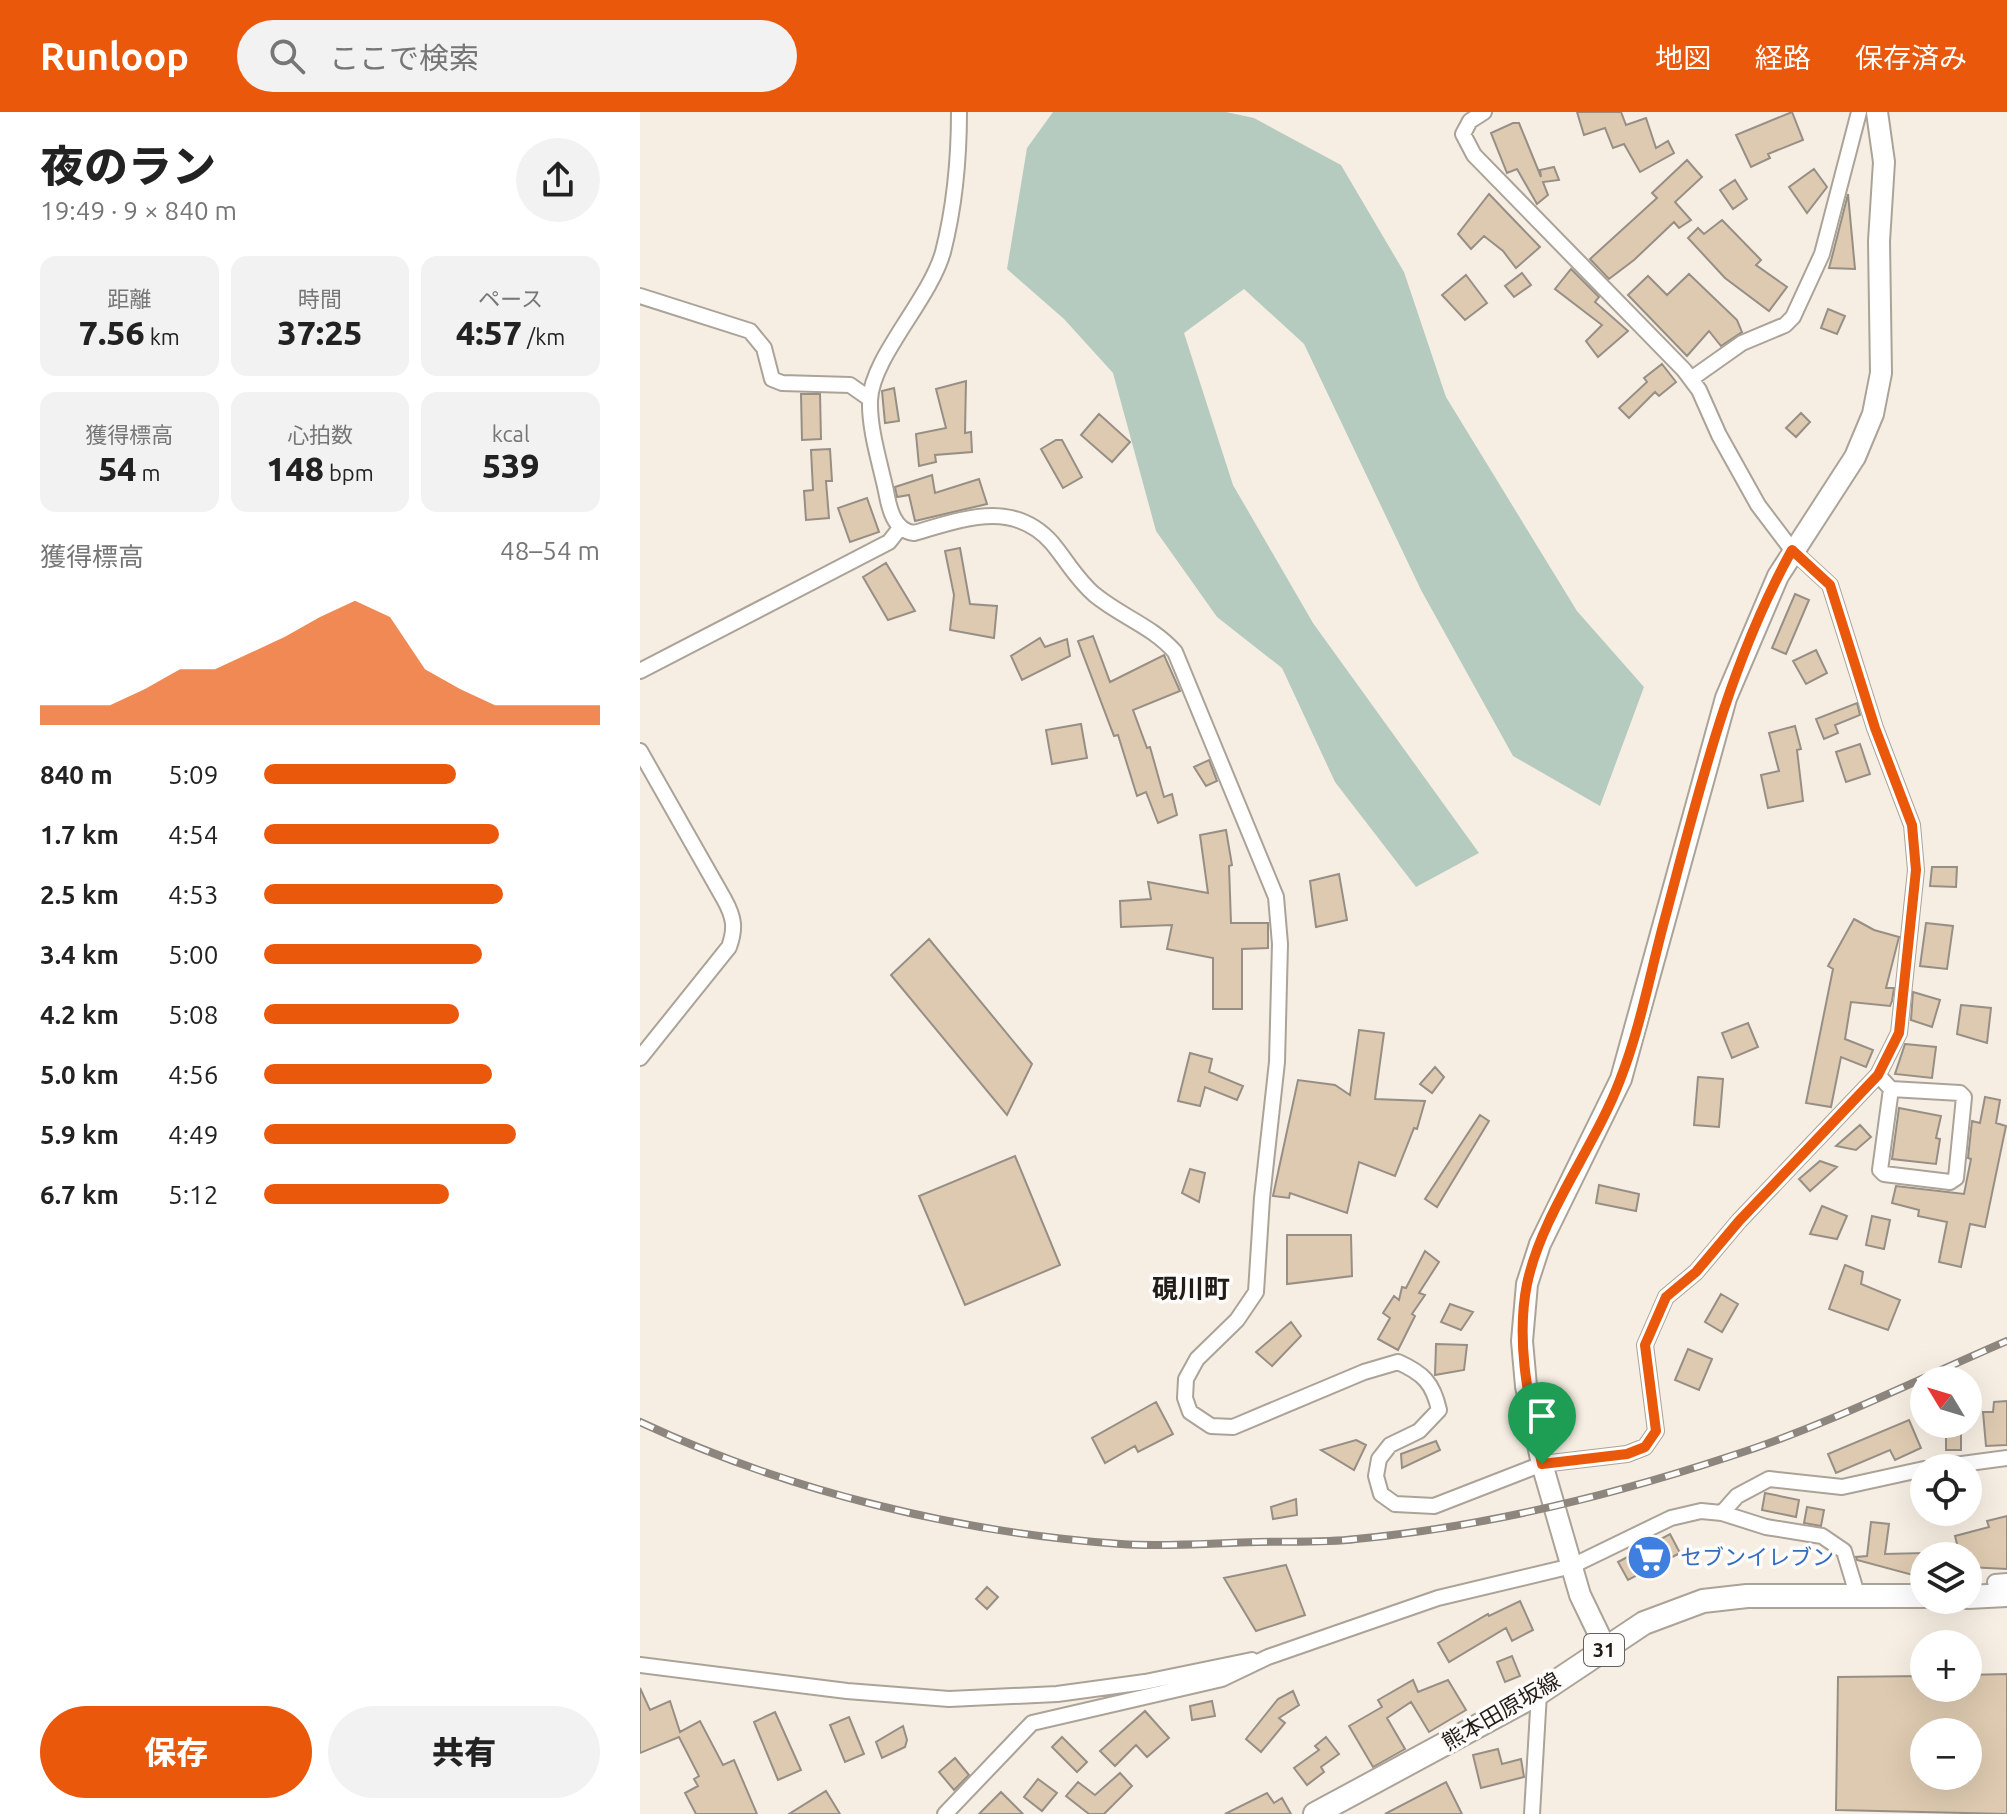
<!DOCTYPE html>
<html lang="ja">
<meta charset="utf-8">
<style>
:root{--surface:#fff;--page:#f2f2f2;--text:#222;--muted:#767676;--accent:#ea580c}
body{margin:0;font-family:Ubuntu,"Noto Sans JP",sans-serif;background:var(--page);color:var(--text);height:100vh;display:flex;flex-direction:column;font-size:30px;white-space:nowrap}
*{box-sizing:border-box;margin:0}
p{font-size:26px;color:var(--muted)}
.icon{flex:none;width:44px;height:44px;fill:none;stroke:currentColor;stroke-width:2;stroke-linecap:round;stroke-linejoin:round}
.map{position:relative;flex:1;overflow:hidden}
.side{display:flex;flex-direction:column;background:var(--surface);width:640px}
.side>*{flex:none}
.needle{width:52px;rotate:308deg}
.buttons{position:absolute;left:1270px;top:1254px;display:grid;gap:16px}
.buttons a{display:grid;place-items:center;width:72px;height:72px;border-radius:50%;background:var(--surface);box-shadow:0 8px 32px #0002;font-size:40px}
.pin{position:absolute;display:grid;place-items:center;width:68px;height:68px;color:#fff;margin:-82px -34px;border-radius:50% 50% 50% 0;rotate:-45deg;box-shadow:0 0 8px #0007}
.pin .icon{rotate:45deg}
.round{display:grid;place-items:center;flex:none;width:84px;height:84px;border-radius:42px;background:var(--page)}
.headline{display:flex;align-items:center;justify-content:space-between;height:136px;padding:0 40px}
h1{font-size:44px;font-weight:800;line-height:60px}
.stats{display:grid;grid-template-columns:repeat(3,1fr);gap:12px;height:136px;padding:8px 40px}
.stats div{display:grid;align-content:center;border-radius:16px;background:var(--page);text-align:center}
.stats b{font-size:34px;font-weight:800}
.stats small{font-size:22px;font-weight:400}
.stats p{font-size:22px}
.chart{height:224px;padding:16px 40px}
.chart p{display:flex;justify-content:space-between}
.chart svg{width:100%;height:144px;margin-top:8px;fill:var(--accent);opacity:.7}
.cta{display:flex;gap:16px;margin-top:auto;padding:16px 40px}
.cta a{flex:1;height:92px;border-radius:48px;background:var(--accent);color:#fff;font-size:32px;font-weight:800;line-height:92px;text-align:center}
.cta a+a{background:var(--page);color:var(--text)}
ul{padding:0 40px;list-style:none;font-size:26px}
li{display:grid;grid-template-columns:128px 96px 1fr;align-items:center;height:60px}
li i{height:20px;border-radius:10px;background:var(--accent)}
header{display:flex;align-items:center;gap:48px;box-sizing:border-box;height:112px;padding:0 40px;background:var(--accent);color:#fff}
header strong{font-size:38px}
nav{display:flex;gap:44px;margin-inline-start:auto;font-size:28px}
.search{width:560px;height:72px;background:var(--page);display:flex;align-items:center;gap:20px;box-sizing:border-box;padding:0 28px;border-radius:44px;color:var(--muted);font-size:30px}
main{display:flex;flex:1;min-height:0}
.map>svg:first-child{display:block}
.green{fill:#b6cbc0}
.building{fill:#ddcab0;stroke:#978f85;stroke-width:2;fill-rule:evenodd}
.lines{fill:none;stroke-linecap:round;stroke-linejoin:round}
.street-casing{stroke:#aba398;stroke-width:18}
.secondary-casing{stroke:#aba398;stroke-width:24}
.primary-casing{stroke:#aba398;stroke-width:26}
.street{stroke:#fff;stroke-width:14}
.secondary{stroke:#fff;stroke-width:20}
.primary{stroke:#fff;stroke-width:22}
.rail-casing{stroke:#8c867e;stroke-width:8}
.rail{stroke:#fefcfa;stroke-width:5;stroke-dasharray:15;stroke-linecap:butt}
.route-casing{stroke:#fff;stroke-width:16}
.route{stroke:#ea580c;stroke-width:10}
.labels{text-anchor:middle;stroke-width:7;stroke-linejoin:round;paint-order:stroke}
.shield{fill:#fefcfa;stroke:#63605c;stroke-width:2}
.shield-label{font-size:20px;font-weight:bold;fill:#211d19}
.shop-label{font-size:22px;fill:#366cbe;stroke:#fefcfa;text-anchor:start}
.street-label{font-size:22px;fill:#211d19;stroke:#fefcfa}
.quarter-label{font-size:26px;font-weight:bold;fill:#211d19;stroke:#fefcfa}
</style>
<header>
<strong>Runloop</strong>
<div class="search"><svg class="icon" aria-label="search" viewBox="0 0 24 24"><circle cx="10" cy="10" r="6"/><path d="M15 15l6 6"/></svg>ここで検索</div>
<nav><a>地図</a><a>経路</a><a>保存済み</a></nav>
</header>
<main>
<section class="side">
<div class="headline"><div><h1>夜のラン</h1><p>19:49 · 9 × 840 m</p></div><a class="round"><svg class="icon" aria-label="share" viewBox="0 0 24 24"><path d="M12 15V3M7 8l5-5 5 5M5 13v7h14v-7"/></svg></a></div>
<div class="stats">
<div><p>距離</p><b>7.56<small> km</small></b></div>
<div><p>時間</p><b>37:25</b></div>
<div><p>ペース</p><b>4:57<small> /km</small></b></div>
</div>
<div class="stats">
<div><p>獲得標高</p><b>54<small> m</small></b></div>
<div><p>心拍数</p><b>148<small> bpm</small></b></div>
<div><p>kcal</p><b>539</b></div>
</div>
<div class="chart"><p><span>獲得標高</span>48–54 m</p>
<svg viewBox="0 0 160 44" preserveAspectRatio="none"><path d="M0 44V38L10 38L20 38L30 33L40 27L50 27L60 22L70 17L80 11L90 6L100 11L110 27L120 33L130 38L140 38L150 38L160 38V44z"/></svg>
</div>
<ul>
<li><b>840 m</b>5:09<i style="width:57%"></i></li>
<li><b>1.7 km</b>4:54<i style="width:70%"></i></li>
<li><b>2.5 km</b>4:53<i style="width:71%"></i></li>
<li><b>3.4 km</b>5:00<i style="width:65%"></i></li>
<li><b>4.2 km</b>5:08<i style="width:58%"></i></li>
<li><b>5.0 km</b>4:56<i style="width:68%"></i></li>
<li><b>5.9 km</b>4:49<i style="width:75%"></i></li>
<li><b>6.7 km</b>5:12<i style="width:55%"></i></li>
</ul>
<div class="cta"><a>保存</a><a>共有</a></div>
</section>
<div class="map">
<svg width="1367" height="1702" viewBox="0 0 1367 1702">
<rect width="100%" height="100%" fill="#f7eee3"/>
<path class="green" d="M 413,0 L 586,0 L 614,6 L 701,53 L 764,160 L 806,285 L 937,499 L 1004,575 L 960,694 L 873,644 L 781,478 L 664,232 L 604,177 L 544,221 L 593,373 L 673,511 L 839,741 L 776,775 L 695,670 L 642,556 L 577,505 L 516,419 L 473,261 L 424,207 L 367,157 L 387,36 Z"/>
<path class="building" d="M 937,0 L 981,0 L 986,13 L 1006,6 L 1016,36 L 1028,29 L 1034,41 L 1000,60 L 984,32 L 973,36 L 965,16 L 944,23 Z
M 1152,0 L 1163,28 L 1128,42 L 1130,46 L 1111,55 L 1096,23 Z
M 873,11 L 879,11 L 901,65 L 900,58 L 914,55 L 919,68 L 903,70 L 908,83 L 897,92 L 877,57 L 867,61 L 851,21 Z
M 1047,48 L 1062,65 L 1035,90 L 1051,108 L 1039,116 L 1034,110 L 994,148 L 969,167 L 950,147 L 1017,86 L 1012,81 Z
M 1174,57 L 1187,75 L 1167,101 L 1149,75 Z
M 1095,68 L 1107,87 L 1093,97 L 1080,78 Z
M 849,82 L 900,135 L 876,156 L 863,139 L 844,124 L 831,137 L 818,122 Z
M 1208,82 L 1215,157 L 1189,156 L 1192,145 Z
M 1082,108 L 1121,148 L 1116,153 L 1147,175 L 1129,199 L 1085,166 L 1048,126 L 1058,116 L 1064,122 Z
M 931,157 L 959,185 L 955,190 L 988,219 L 958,245 L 946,229 L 962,213 L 915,177 Z
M 882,161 L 891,173 L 874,185 L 865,174 Z
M 1049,162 L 1097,208 L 1102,220 L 1081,234 L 1069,219 L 1047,244 L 988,183 L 1008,164 L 1027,183 Z
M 826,163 L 847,191 L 825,208 L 802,183 Z
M 1188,197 L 1205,204 L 1197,222 L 1181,216 Z
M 1022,252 L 1036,270 L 1019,284 L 1015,280 L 989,306 L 979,296 L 1007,270 L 1004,266 Z
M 326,269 L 325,321 L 331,320 L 332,340 L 295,343 L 296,350 L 279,354 L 276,322 L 306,316 L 296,277 Z
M 254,276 L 259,309 L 245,311 L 242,279 Z
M 161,282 L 180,282 L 181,327 L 162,328 Z
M 1161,301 L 1170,310 L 1156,325 L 1146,316 Z
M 459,302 L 490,330 L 472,350 L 441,323 Z
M 416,328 L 422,328 L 442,365 L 423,376 L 401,337 Z
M 190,337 L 192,369 L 186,369 L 189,406 L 166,408 L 164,379 L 173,378 L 171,338 Z
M 292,363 L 295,381 L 339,367 L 347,392 L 275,409 L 269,383 L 257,385 L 255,375 Z
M 227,386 L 239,420 L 210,430 L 198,396 Z
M 320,436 L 330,492 L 357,494 L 354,526 L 310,518 L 314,483 L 305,439 Z
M 246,451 L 275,499 L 248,508 L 223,465 Z
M 1155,482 L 1169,488 L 1146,542 L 1132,536 Z
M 453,524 L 470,570 L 524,543 L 540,579 L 493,598 L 507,636 L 510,635 L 524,685 L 532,682 L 537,703 L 518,711 L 506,680 L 497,684 L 478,623 L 474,624 L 438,529 Z
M 400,526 L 405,535 L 427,527 L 430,544 L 382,568 L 371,544 Z
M 1176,538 L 1187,561 L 1166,572 L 1153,549 Z
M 1217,591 L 1220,603 L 1195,613 L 1198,621 L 1184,627 L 1176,607 Z
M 441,612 L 447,646 L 412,652 L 406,618 Z
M 1155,614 L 1161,637 L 1157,638 L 1163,689 L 1128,696 L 1121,663 L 1139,659 L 1129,621 Z
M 1220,632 L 1230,662 L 1206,670 L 1196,640 Z
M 569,648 L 577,669 L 566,674 L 554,655 Z
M 586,718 L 592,753 L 589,754 L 591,811 L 628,811 L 628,836 L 602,837 L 602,897 L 573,897 L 573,846 L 527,837 L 532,813 L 481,815 L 480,789 L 511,787 L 508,770 L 568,781 L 560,723 Z
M 1292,755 L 1317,755 L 1316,775 L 1290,774 Z
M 699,762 L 707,808 L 676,815 L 670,769 Z
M 1214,807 L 1234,818 L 1259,825 L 1246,876 L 1254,876 L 1252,889 L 1250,894 L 1211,890 L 1205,927 L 1233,938 L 1226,955 L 1201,945 L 1191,995 L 1166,991 L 1193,857 L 1188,854 Z
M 1286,811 L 1313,814 L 1307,857 L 1280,854 Z
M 289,827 L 392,952 L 367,1003 L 251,863 Z
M 1273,880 L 1300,888 L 1292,915 L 1271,908 Z
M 1321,893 L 1351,896 L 1347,931 L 1317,922 Z
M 1108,911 L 1118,935 L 1092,946 L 1082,921 Z
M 719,918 L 744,921 L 735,987 L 785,989 L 777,1017 L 774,1016 L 755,1064 L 719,1050 L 707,1101 L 650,1081 L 649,1086 L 633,1084 L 658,968 L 695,973 L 710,983 Z
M 1265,932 L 1296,935 L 1292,966 L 1255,962 Z
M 550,941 L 572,947 L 569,960 L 603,974 L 597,988 L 565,975 L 560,994 L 538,989 Z
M 795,955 L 804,965 L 792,981 L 780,972 Z
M 1058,965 L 1083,967 L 1079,1015 L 1054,1013 Z
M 1345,985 L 1360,988 L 1356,1011 L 1366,1014 L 1345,1115 L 1330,1112 L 1321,1155 L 1299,1150 L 1307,1110 L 1278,1104 L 1279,1098 L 1252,1091 L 1256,1074 L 1324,1082 L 1331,1047 L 1328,1046 L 1332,1009 L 1340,1011 Z
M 1259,996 L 1301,1004 L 1296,1026 L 1300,1027 L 1296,1052 L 1252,1047 Z
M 840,1003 L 849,1009 L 797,1095 L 785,1087 Z
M 1220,1013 L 1231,1025 L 1216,1038 L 1196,1034 Z
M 375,1044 L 420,1153 L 325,1193 L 279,1084 Z
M 1180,1049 L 1197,1055 L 1170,1079 L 1159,1067 Z
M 550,1057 L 565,1061 L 559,1090 L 542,1081 Z
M 959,1073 L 999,1082 L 996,1099 L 956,1091 Z
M 1182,1094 L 1207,1104 L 1197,1127 L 1170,1122 Z
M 1232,1104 L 1250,1108 L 1244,1137 L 1226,1133 Z
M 647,1123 L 711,1123 L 712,1164 L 647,1172 Z
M 785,1139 L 799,1150 L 779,1181 L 785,1183 L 772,1202 L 775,1204 L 758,1238 L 738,1227 L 750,1206 L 743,1201 L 754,1184 L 759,1188 L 762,1175 L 766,1176 Z
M 1205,1153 L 1223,1160 L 1221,1172 L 1260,1188 L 1248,1218 L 1189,1197 Z
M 1081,1182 L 1098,1192 L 1082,1220 L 1065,1210 Z
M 810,1192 L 833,1200 L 821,1218 L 801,1210 Z
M 651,1210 L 661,1224 L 632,1254 L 616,1240 Z
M 796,1232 L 827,1233 L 824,1258 L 795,1263 Z
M 1048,1237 L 1072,1247 L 1059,1278 L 1035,1268 Z
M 1367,1289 L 1367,1333 L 1346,1334 L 1343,1300 L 1353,1300 L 1354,1290 Z
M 516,1290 L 533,1322 L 498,1340 L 495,1334 L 465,1351 L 452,1326 Z
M 1269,1308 L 1281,1336 L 1255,1348 L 1250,1338 L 1196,1361 L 1188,1342 Z
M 1306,1312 L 1321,1312 L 1321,1338 L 1306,1338 Z
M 716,1328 L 726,1333 L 714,1358 L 681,1338 Z
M 796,1329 L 800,1338 L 762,1356 L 761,1342 Z
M 1125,1381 L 1159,1388 L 1156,1405 L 1122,1398 Z
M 656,1387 L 657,1403 L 633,1407 L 631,1395 Z
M 1167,1395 L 1184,1398 L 1181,1414 L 1164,1411 Z
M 1367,1404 L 1367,1457 L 1328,1455 L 1328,1444 L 1320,1444 L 1315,1424 L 1349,1415 L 1347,1409 Z
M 1231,1410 L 1249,1412 L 1245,1442 L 1284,1441 L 1284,1466 L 1217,1448 L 1216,1445 L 1227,1444 Z
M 1030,1422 L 1040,1441 L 988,1468 L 978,1450 Z
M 646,1453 L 665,1503 L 616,1519 L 584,1466 Z
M 347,1475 L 358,1485 L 347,1497 L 336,1487 Z
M 880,1489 L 893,1518 L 872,1529 L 866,1516 L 809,1550 L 798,1531 L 848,1502 L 849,1504 Z
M 872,1544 L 880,1564 L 865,1570 L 857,1550 Z
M 1367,1562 L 1367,1702 L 1196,1698 L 1198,1565 L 1284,1564 L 1284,1576 L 1328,1576 L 1328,1563 ZM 1284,1620 L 1328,1620 L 1328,1664 L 1284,1664 Z
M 773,1568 L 778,1580 L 808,1568 L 826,1598 L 789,1620 L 771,1590 L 747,1606 L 765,1637 L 733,1655 L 709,1614 L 742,1595 L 738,1588 Z
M 0,1576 L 10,1598 L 30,1589 L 40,1620 L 60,1609 L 83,1653 L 94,1648 L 117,1702 L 56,1702 L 45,1681 L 58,1674 L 54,1667 L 59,1664 L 39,1625 L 0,1641 Z
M 653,1579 L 659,1593 L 639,1606 L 645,1611 L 621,1640 L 606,1627 L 638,1587 Z
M 572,1589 L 575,1604 L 552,1608 L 550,1594 Z
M 505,1599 L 529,1626 L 507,1645 L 496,1633 L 475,1654 L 460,1639 Z
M 135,1600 L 161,1658 L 138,1668 L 114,1610 Z
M 209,1605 L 224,1642 L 205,1650 L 190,1613 Z
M 263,1614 L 267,1628 L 265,1635 L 242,1646 L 236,1630 Z
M 422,1625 L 447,1650 L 437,1660 L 412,1635 Z
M 686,1625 L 699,1642 L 681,1655 L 684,1660 L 667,1673 L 654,1656 L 679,1638 L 675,1634 Z
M 858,1637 L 862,1652 L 881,1647 L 884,1665 L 841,1676 L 833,1643 Z
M 315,1646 L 329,1663 L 314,1678 L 299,1660 Z
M 480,1661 L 492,1674 L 464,1702 L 449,1702 L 426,1684 L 438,1670 L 455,1683 Z
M 398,1667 L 417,1681 L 402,1699 L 384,1685 Z
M 806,1670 L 822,1702 L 745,1702 Z
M 186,1679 L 200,1702 L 149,1702 Z
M 361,1680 L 383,1702 L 339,1702 Z
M 627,1681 L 634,1691 L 642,1686 L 651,1702 L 585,1702 Z"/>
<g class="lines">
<defs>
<path id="street" d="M 319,0 C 319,48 315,93 303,140 C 290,187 232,245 230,288 C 229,317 240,351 246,379 C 249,396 254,419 274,421 C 323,407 373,387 412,431 C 427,449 437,468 455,483 C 482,505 512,514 535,540 L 636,785 L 640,832 L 637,950 L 622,1086 L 616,1180 L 597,1208 L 557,1247 L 546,1267 L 545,1286 L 550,1300 L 571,1314 L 593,1315 L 724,1260 L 758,1250 C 783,1261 793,1271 799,1298 L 779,1319 L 750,1333 L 739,1347 L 736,1364 L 741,1382 L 755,1392 L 794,1394 L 902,1352 L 987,1342 L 1005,1335 L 1016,1319 L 1005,1233 L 1026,1185 L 1056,1160 L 1099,1109 L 1238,963 L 1259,921 L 1276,758 L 1272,713 L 1235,616 L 1190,473 L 1152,438 L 1118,393 L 1079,323 L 1059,278 L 1044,258 L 834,43 L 823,22 L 830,9 L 844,0
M 0,184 L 110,219 L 124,236 L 132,267 L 142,271 L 210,273 L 230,287
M 1051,267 L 1102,231 L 1145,213 L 1153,205 L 1182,142 L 1219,0
M 0,559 L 249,430 L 260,416
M 0,639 L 84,787 C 94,805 96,816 89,835 L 0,946
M 1238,963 L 1251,977 L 1240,1058 L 1244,1062 L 1310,1070 L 1316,1066 L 1324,985 L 1320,981 L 1251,977
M 1292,1356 L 1367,1346
M 1082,1401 L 1097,1384 L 1129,1367 L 1202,1375 L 1284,1357
M 1355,1470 L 1367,1469
M 0,1553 L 207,1579 L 309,1587 L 417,1582 L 505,1570 L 612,1548
M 305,1702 L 392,1611 L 582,1567 L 628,1545 L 798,1486 L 932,1454 L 1031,1406 L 1061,1399 L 1082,1401 L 1126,1415 L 1182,1424 L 1204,1439 L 1217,1482
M 892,1702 L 899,1581"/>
<path id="secondary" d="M 966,1537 L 940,1483 L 902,1352 L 886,1274 L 882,1229 L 887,1172 L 900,1132 L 981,967 L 1086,586 L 1138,464 L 1215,345 L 1233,302 L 1241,261 L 1239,129 L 1244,50 L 1237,0"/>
<path id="primary" d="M 1328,1485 L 1367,1483
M 675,1702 L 899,1581 L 1004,1511 L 1063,1489 L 1107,1484 L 1284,1484"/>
</defs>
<use href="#street" class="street-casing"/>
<use href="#secondary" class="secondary-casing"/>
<use href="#primary" class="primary-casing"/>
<use href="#street" class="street"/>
<use href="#secondary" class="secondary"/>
<use href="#primary" class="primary"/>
<defs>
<path id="rail" d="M 0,1310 C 148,1379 319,1421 481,1432 C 526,1435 572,1431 617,1430 C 650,1429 684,1431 716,1427 C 843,1415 970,1384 1091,1344 C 1185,1314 1276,1268 1367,1229"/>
</defs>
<use href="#rail" class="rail-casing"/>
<use href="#rail" class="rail"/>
</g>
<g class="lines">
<defs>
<path id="route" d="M 1152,438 L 1190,473 L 1235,616 L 1272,713 L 1276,758 L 1259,921 L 1238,963 L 1099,1109 L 1056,1160 L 1026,1185 L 1005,1233 L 1016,1319 L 1005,1335 L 987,1342 L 902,1352 C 890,1293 875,1232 887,1172 C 902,1101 955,1035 980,968 C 1000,917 1010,862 1024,810 C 1058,683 1088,553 1152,438 Z"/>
</defs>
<use href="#route" class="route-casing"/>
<use href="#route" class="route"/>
</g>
<defs>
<symbol id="supermarket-disc" viewBox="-11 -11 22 22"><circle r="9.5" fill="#3f7fe0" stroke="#fefcfa"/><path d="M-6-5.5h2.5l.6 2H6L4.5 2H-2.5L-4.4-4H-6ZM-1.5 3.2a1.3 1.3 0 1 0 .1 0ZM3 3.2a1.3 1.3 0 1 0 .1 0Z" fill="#fff"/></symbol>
</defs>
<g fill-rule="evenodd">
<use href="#supermarket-disc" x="984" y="1420" width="51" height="51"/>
</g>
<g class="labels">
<rect class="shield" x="944" y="1522" width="40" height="32" rx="6"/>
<g class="shield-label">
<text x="964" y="1545">31</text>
</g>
<g class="shop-label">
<text x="1040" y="1453">セブンイレブン</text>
</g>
<g class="street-label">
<text transform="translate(861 1599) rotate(-30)" y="8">熊本田原坂線</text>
</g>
<g class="quarter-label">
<text x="551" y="1186">硯川町</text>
</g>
</g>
</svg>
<div class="buttons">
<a><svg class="needle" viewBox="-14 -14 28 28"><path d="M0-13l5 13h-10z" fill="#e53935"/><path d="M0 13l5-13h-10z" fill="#767676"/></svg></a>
<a><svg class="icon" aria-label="locate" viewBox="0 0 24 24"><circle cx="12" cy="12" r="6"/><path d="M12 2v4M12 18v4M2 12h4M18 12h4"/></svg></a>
<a><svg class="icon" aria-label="layers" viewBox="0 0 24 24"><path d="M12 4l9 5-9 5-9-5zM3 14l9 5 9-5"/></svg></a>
<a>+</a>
<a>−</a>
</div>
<div class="pin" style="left:902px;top:1352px;background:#1e9e55"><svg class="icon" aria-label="arrive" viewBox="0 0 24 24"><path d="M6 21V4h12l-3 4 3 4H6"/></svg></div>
</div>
</main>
